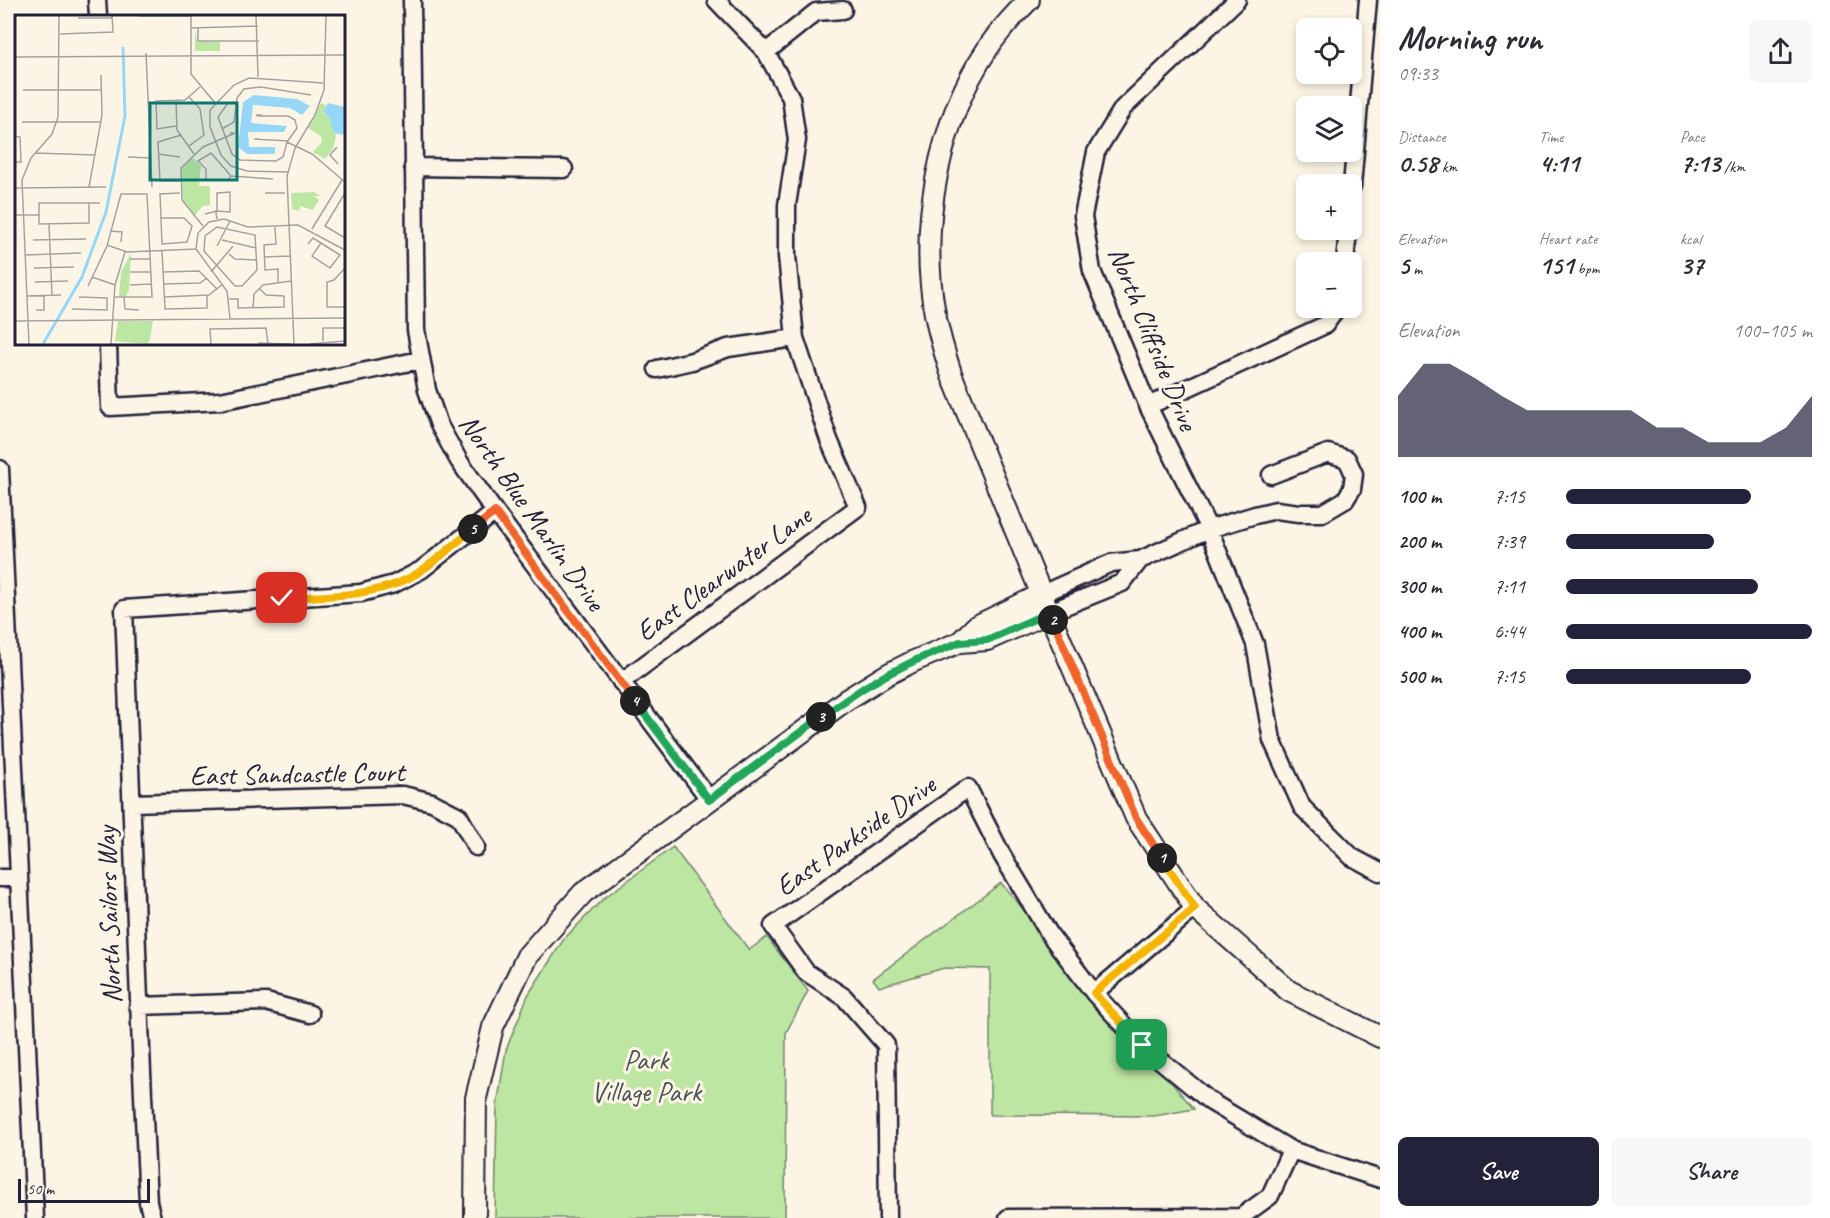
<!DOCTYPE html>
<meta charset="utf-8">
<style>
:root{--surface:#fff;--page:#f7f7f7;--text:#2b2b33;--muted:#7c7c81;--accent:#22223b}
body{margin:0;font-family:Caveat,sans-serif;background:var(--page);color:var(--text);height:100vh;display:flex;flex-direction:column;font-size:22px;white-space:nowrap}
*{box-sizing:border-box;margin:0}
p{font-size:20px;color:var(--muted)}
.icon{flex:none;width:33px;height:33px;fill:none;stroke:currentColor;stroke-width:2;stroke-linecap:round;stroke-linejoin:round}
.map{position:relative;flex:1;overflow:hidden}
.drawer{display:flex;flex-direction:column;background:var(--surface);width:450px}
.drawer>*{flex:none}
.buttons{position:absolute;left:1296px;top:18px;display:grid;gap:12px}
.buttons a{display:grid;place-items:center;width:66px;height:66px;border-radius:9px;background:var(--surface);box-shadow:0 3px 9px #0003;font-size:30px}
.scale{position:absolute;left:18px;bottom:15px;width:132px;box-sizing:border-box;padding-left:6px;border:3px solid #22223b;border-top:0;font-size:16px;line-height:21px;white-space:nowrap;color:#22223b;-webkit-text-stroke:4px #fcf5e5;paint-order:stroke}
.pin{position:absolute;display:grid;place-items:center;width:51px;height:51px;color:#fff;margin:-26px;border-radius:12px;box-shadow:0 3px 9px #0006}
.km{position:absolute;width:30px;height:30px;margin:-15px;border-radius:50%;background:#222;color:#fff;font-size:16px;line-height:30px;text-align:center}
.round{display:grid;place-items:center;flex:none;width:63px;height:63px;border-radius:9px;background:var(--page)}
.overview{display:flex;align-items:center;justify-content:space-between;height:102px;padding:0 18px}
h1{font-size:33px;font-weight:700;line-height:45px}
.figures{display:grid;grid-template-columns:repeat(3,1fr);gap:9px;height:102px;padding:6px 18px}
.figures div{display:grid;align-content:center}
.figures b{font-size:26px;font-weight:700}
.figures small{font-size:16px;font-weight:400}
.figures p{font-size:16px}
.chart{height:168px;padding:12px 18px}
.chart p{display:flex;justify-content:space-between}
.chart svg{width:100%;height:108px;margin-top:6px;fill:var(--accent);opacity:.7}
.cta{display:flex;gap:12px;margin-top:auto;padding:12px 18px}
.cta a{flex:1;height:69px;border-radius:9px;background:var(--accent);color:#fff;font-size:24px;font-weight:700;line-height:69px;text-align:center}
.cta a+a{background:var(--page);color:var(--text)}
ul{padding:0 18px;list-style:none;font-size:20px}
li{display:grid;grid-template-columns:96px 72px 1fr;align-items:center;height:45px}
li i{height:15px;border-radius:8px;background:var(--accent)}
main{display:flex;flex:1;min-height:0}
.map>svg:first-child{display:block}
.green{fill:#bde6a2;stroke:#70846e;stroke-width:1.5}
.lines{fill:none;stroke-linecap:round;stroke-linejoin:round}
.minor-casing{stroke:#22223b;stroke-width:21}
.tertiary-casing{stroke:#22223b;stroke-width:24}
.minor{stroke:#fcf5e5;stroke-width:16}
.tertiary{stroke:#fcf5e5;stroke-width:20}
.split-1-casing{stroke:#fff;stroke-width:12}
.split-2-casing{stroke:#fff;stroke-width:12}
.split-3-casing{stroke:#fff;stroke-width:12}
.split-4-casing{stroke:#fff;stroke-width:12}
.split-5-casing{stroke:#fff;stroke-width:12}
.split-6-casing{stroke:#fff;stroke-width:12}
.split-1{stroke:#f5b400;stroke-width:8}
.split-2{stroke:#f0652b;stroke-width:8}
.split-3{stroke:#22a559;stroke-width:8}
.split-4{stroke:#22a559;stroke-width:8}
.split-5{stroke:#f0652b;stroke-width:8}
.split-6{stroke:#f5b400;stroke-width:8}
.labels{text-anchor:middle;stroke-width:6;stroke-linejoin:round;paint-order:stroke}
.street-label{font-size:28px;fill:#22223b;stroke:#fcf5e5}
.park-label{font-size:28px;fill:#495355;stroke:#fcf5e5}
.inset-river{fill:none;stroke:#96d7f8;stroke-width:3}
.inset-road{fill:none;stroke:#a5a1a1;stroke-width:1.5}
.view{fill:#0f766e;fill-opacity:0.15;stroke:#0f766e;stroke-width:3}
.inset-edge{fill:none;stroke:#22223b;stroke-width:3}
</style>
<main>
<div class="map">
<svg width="1380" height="1218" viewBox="0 0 1380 1218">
<rect width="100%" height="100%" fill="#fcf5e5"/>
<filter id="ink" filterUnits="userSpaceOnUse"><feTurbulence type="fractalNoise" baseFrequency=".0167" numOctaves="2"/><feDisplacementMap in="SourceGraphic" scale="12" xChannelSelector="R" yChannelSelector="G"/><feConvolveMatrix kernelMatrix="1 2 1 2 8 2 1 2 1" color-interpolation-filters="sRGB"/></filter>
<g filter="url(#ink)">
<path class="green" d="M 673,847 L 749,950 L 767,937 L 808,991 L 786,1033 L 785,1218 L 495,1218 L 497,1106 L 506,1050 L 528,995 L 564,939 L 604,898 Z
M 1001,883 L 1194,1109 L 1154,1116 L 990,1115 L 990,969 L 944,968 L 879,987 L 873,979 Z"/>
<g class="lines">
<defs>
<path id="minor" d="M 97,0 L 98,16
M 412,0 L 416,330 L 427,390 L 439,425 L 459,461 L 495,512 L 709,799
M 1237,0 L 1123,108 L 1096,152 L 1083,216 L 1092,271 L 1148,406 L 1209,529 L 1255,644 L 1272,740 L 1302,807 L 1352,857 L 1380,872
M 766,52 L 816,12 L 843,10
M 413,167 L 564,169
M 1352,186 L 1368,0
M 1345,262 L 1348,230
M 108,344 L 110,407 L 220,401 L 420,360
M 657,369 L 692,361 L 728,348 L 795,338
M 1148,406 L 1325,325 L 1337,308
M 0,469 L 35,1218
M 1042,594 L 1111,563 L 1140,560 L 1209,529 L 1255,515 L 1276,510 L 1299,513 L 1323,513 L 1345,500 L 1352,489 L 1354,474 L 1347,459 L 1328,453 L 1271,475
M 1050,612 L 1122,583 L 1140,560
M 621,682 L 858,507 L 829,440 L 795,338 L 787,256 L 787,205 L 797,140 L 791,98 L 766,52 L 716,0
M 132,803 L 403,795 L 432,802 L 459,816 L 476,847
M 0,878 L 18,878
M 1094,993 L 1195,908
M 138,1006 L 266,1002 L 310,1014
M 152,1218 L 148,1202 C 138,1005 132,807 124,609 L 361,593 L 394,584 L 421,570 L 495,512
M 888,1218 L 886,1045 L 844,997 L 806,972 L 773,926 L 968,788 L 1002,855 L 1050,935 L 1094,993 L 1142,1045 L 1211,1102 L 1291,1150 L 1380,1179
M 1008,1218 L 1241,1217 L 1270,1196 L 1291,1150"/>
<path id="tertiary" d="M 1029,0 C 1014,15 999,31 988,48 C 938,122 919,227 935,314 C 939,335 945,355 952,376 L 1046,605 L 1136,818 L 1195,908 L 1289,991 L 1380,1037
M 960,642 L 976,626 L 1042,594
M 475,1218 L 476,1098 L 493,1027 L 527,956 L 583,893 L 846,700 L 888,674 L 914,661 L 960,642 L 987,640 L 1050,612"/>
</defs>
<use href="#minor" class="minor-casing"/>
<use href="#tertiary" class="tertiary-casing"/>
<use href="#minor" class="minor"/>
<use href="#tertiary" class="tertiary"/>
</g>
</g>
<g class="lines" filter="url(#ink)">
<defs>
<path id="split-1" d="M 1142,1045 L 1094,993 L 1195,908 L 1162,858"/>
<path id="split-2" d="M 1053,620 L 1136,818 L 1162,858"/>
<path id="split-3" d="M 821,717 L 865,687 L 888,674 L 914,661 L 960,642 L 987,640 L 1050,612 L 1053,620"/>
<path id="split-4" d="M 635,701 L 709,800 L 821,717"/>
<path id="split-5" d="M 473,529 L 495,512 L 635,701"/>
<path id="split-6" d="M 282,598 C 318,596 358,597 393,585 C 423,575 448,549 473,529"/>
</defs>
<use href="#split-1" class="split-1-casing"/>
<use href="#split-2" class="split-2-casing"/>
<use href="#split-3" class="split-3-casing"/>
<use href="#split-4" class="split-4-casing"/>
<use href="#split-5" class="split-5-casing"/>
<use href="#split-6" class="split-6-casing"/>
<use href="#split-1" class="split-1"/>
<use href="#split-2" class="split-2"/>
<use href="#split-3" class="split-3"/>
<use href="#split-4" class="split-4"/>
<use href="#split-5" class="split-5"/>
<use href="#split-6" class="split-6"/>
</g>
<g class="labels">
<g class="street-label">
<text transform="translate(1154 338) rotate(68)" y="10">North Cliffside Drive</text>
<text transform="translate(533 512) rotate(55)" y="10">North Blue Marlin Drive</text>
<text transform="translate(723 573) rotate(-36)" y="10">East Clearwater Lane</text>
<text transform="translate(297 773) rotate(-1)" y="10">East Sandcastle Court</text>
<text transform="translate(855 835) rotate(-35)" y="10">East Parkside Drive</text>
<text transform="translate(108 915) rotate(-92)" y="10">North Sailors Way</text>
</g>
<g class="park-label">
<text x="646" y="1069">Park<tspan x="646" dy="32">Village Park</tspan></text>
</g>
</g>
<g transform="translate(15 15)">
<rect width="330" height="330" fill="#fcf5e5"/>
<path d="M 180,14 L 182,26 L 205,27 L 205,36 L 180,36 ZM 306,88 L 311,90 L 308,98 L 314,102 L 321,121 L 318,134 L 310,144 L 298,137 L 307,127 L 306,121 L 293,113 ZM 177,142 L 186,151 L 184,171 L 195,171 L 195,190 L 188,191 L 180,200 L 168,187 L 167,154 ZM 299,177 L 306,181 L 299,181 L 304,185 L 298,195 L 285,191 L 284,196 L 277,194 L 276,178 ZM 116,238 L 114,275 L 111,281 L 104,281 L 106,257 ZM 103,306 L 138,306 L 135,325 L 132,329 L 100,326 Z" fill="#bde6a2"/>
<path d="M 239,80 L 282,84 L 295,91 L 287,100 L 275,93 L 238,90 L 236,108 L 272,111 L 269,117 L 233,117 L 234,132 L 260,132 L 260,139 L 232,139 L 223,132 L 228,87 ZM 313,88 L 330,92 L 330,120 L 319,118 L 314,102 L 308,97 Z" fill="#96d7f8"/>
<path class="inset-river" d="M 28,329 L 67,262 L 91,197 L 110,101 L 108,32"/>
<path class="inset-road" d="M 124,1 L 176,1M 176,1 L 176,59 L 200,88M 241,1 L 243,62M 63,3 L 97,3M 176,13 L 243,11M 183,13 L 183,26 L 244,26M 45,19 L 98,17 L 97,1M 131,38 L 137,172M 0,42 L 330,40M 8,75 L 87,75M 161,86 L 162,115 L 179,139M 221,87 L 213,88 L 203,102 L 217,139 L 225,145 L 261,146 L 268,142 L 272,127 L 282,113 L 280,105 L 273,101 L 243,101 L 241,100 L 247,100M 7,107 L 86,107M 161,111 L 142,114 L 141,86 L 170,85 L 185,72M 207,114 L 219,107 L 222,83 L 229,74 L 246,72 L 296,80M 0,121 L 5,122 L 6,147 L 0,147M 245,124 L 239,124 L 273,126M 272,127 L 297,139 L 330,167M 174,131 L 189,120 L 185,94 L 174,82M 322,132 L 315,140 L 323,149M 20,138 L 80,140M 143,139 L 165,142M 113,142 L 136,143M 273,157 L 232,156 L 216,151 L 206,140 L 195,112 L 195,95 L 219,70 L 234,63 L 308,68M 216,161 L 213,165 L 191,165 L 191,154 L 183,146 L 196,138 L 216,161 L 258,164M 165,166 L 145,166 L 143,127 L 166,120M 74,172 L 87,100 L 86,60M 0,173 L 91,172M 250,178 L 270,178M 330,178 L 310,211 L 330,223M 74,188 L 74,208 L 24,209 L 24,188 L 85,188M 190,199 L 202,196 L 215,197 L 215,177 L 202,178 L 202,196 L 201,198 L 202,204M 0,200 L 24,200M 146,203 L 169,203 L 177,211 L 172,227 L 147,229 L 146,203 L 145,179 L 165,178M 34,209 L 37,281M 188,211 L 167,185 L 166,153 L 188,132 L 220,118 L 215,118M 202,212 L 240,220 L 242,255 L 227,271 L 220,271 L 189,236 L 190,221 ZM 260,212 L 261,229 L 249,230 L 250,255 L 263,254 L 263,267M 297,214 L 327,165M 95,216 L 107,217 L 106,227M 18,225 L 71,224M 207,225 L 241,233M 293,229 L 298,223 L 306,228 L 325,240 L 315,253 L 297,241 L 306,228M 92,230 L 112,237 L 181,234M 202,231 L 215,206M 147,236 L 150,294 L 192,293 L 192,280M 214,239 L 220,244 L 242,245M 10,240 L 66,238M 249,242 L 275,241M 115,244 L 135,244M 19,253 L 59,252M 330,253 L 319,265 L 312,267 L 312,292 L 330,292M 115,257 L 136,257M 149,257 L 184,256 L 202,274M 196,257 L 218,231M 77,262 L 100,270M 20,267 L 53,266M 149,269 L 185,268 L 192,263M 115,270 L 136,269M 73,271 L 92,231 L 106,179 L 132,179 L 137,282 L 100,282M 12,281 L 46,280M 109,282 L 110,294 L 124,295M 149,282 L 194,280 L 208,269M 214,284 L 223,284 L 223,293 L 269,292 L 269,281 L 251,280 L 244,273M 238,293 L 239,279 L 248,270 L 276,266M 57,294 L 92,295 L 92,283 L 64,282M 21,295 L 29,295 L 29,281M 215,304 L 212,276 L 181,234 L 183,218 L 194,207 L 209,204 L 233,212 L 283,210 L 330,235M 0,306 L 330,303M 308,326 L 308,313 L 330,313M 243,328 L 276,329M 14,329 L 7,165 L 16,143 L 37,119 L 43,102 L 44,1M 96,329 L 100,270 L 110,237M 196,329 L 195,314 L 251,313 L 253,329M 279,329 L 272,161 L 280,133 L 300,100 L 309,75 L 311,1M 295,329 L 330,326"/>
<path class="view" d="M 135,88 L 222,88 L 222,165 L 135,165 Z"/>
<rect width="330" height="330" class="inset-edge"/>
</g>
</svg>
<div class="buttons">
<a><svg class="icon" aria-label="locate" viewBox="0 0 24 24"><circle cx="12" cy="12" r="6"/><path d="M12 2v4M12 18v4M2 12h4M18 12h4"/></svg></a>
<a><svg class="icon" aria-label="layers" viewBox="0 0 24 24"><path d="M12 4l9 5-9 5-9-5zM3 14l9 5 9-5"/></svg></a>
<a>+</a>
<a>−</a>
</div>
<div class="scale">50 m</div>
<div class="pin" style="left:1142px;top:1045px;background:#1e9e55"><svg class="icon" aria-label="arrive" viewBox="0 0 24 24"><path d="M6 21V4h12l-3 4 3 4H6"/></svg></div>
<div class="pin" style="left:282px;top:598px;background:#d93025"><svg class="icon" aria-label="check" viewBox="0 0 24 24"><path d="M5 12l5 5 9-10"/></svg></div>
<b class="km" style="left:1162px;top:858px">1</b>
<b class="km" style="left:1053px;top:620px">2</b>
<b class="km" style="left:821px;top:717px">3</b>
<b class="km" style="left:635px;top:701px">4</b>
<b class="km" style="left:473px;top:529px">5</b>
</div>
<section class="drawer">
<div class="overview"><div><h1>Morning run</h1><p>09:33</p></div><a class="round"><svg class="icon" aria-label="share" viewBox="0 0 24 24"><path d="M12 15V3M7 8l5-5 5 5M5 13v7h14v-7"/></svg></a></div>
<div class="figures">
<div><p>Distance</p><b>0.58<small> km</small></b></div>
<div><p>Time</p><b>4:11</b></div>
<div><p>Pace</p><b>7:13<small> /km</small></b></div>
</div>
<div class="figures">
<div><p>Elevation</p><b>5<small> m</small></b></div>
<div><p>Heart rate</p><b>151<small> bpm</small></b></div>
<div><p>kcal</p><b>37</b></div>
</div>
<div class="chart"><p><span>Elevation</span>100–105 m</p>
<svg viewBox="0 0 160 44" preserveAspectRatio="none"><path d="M0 44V19L10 6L20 6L30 12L40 19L50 25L60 25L70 25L80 25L90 25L100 32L110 32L120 38L130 38L140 38L150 32L160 19V44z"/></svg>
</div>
<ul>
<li><b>100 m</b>7:15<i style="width:75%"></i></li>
<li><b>200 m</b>7:39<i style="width:60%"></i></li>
<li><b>300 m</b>7:11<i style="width:78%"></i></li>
<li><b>400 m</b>6:44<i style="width:100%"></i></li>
<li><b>500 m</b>7:15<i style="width:75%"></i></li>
</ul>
<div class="cta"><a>Save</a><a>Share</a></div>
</section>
</main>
